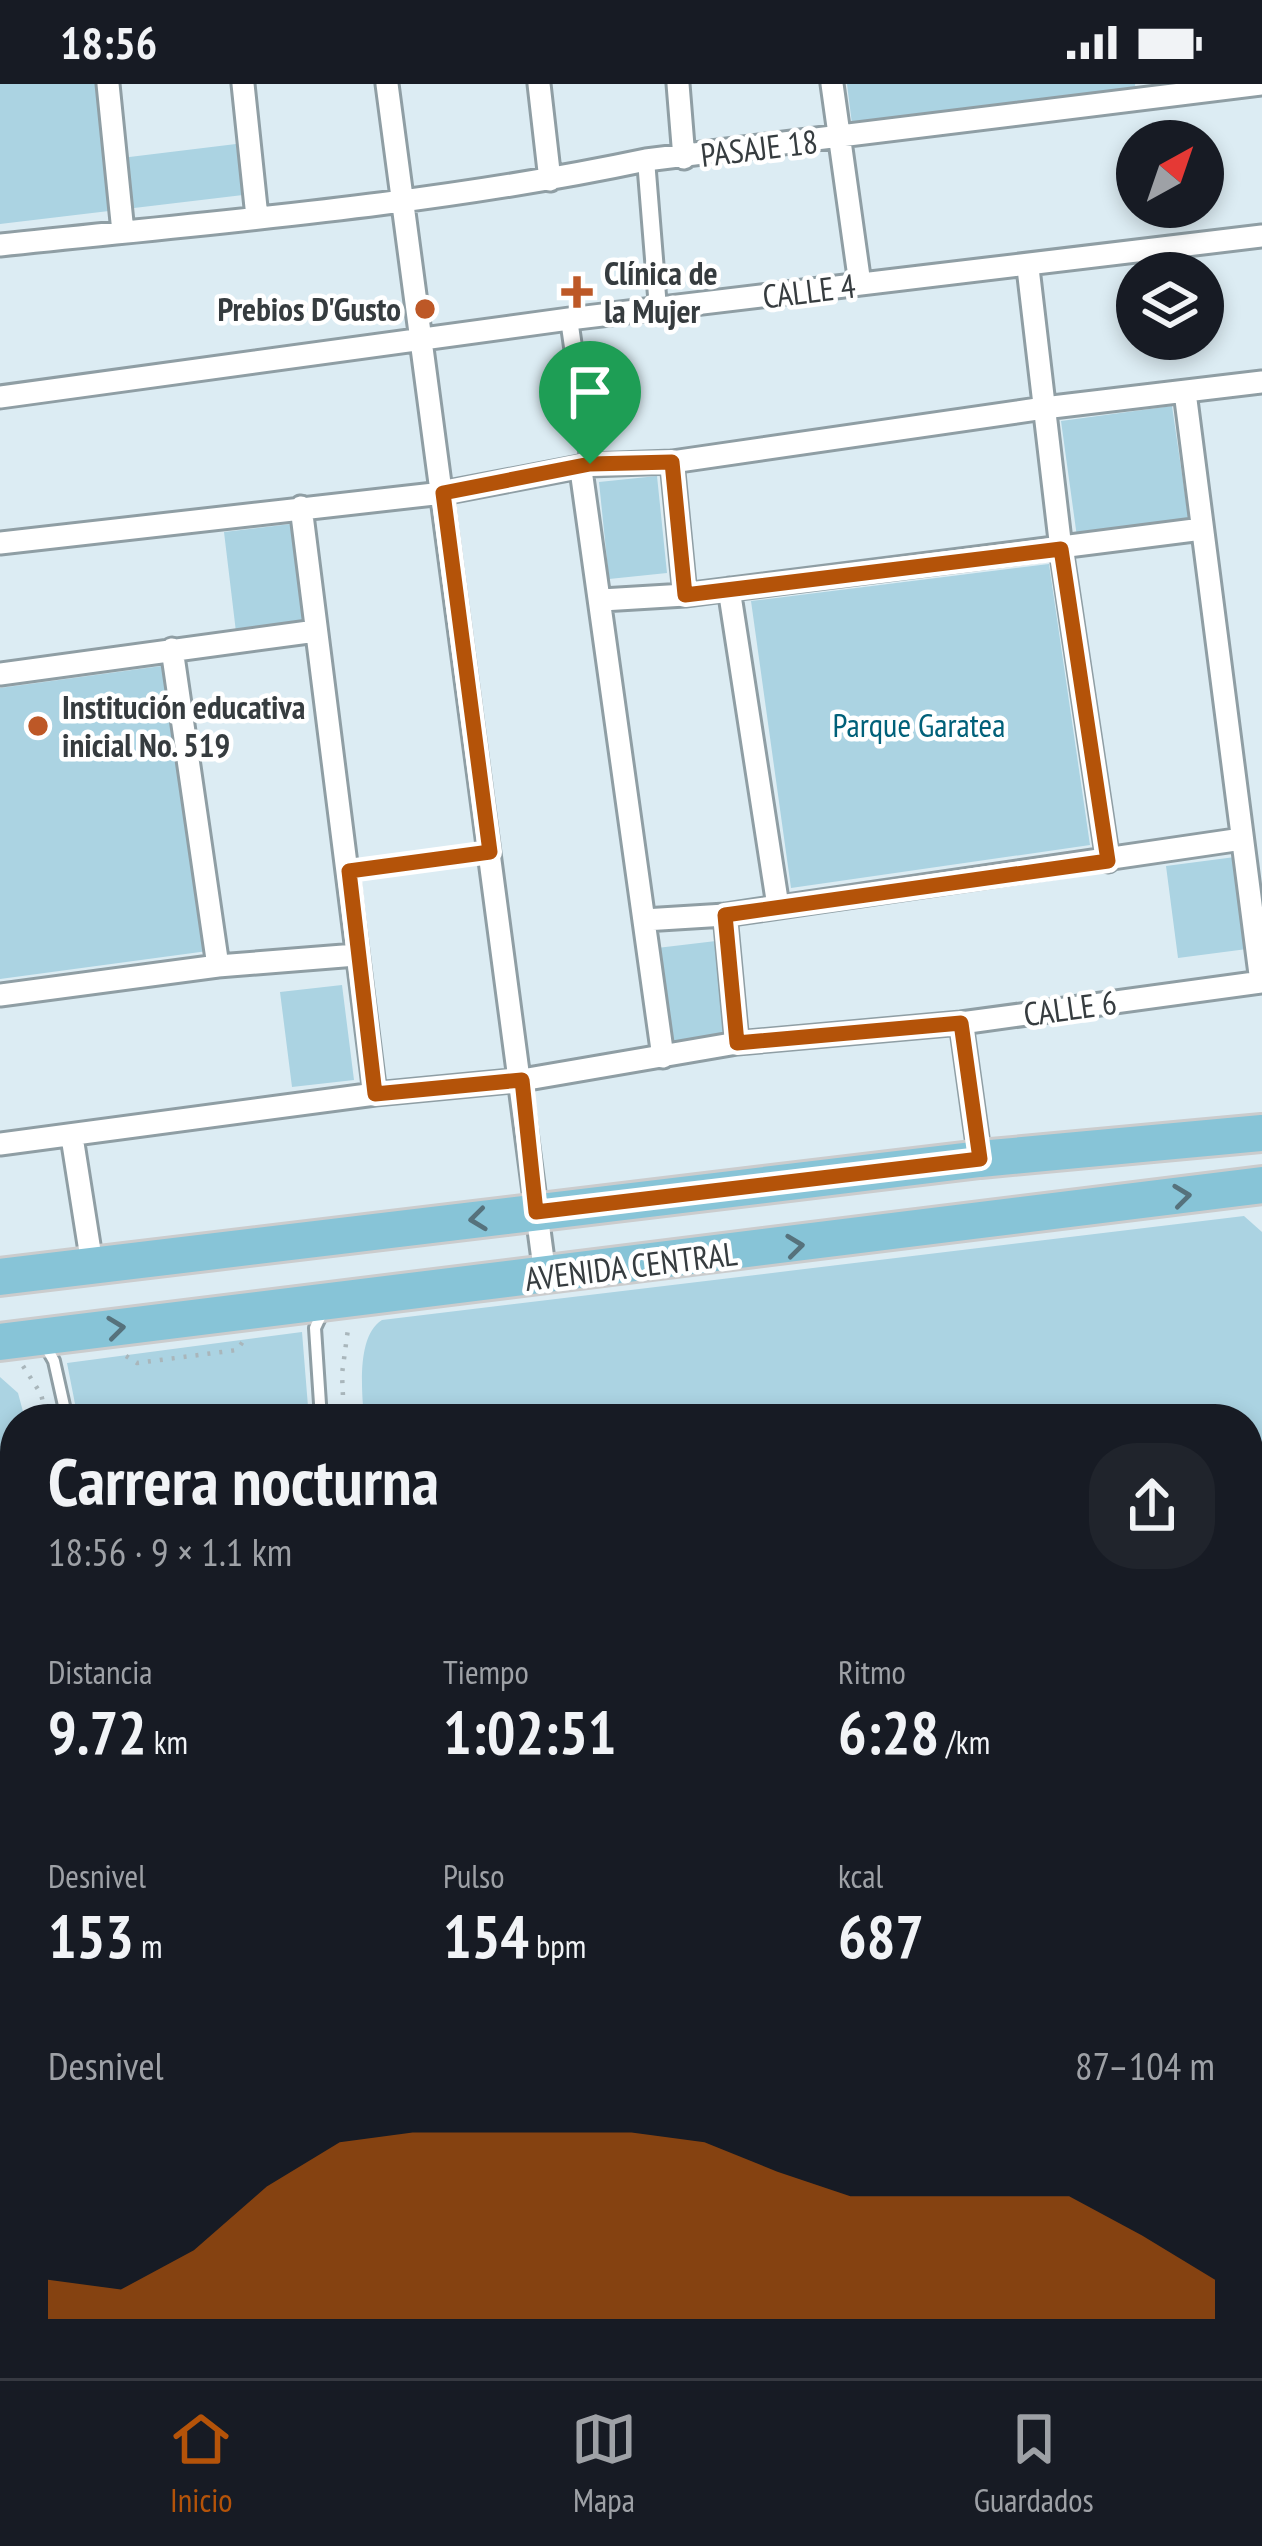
<!DOCTYPE html>
<html lang="es">
<meta charset="utf-8">
<style>
:root{--surface:#171b24;--page:#20242c;--text:#f1f3f6;--muted:#9ea1a6;--line:#363941;--accent:#b45309}
body{margin:0;font-family:"PT Sans Narrow",sans-serif;background:var(--page);color:var(--text);height:100vh;display:flex;flex-direction:column;font-size:45px;white-space:nowrap}
*{box-sizing:border-box;margin:0}
p{font-size:39px;color:var(--muted)}
.icon{flex:none;width:66px;height:66px;fill:none;stroke:currentColor;stroke-width:2;stroke-linecap:round;stroke-linejoin:round}
.map{position:relative;flex:1;overflow:hidden}
.drawer{position:absolute;left:0px;top:1320px;width:1263px;height:975px;display:flex;flex-direction:column;background:var(--surface);border-radius:48px 48px 0 0;box-shadow:0 6px 18px #0003}
.drawer>*{flex:none}
.needle{width:78px;rotate:40deg}
.buttons{position:absolute;left:1116px;top:36px;display:grid;gap:24px}
.buttons a{display:grid;place-items:center;width:108px;height:108px;border-radius:50%;background:var(--surface);box-shadow:0 6px 18px #0003;font-size:60px}
.pin{position:absolute;display:grid;place-items:center;width:102px;height:102px;color:#fff;margin:-123px -51px;border-radius:50% 50% 50% 0;rotate:-45deg;box-shadow:0 0 12px #0007}
.pin .icon{rotate:45deg}
.round{display:grid;place-items:center;flex:none;width:126px;height:126px;border-radius:48px;background:var(--page)}
.summary{display:flex;align-items:center;justify-content:space-between;height:204px;padding:0 48px}
h1{font-size:66px;font-weight:800;line-height:90px}
.metrics{display:grid;grid-template-columns:repeat(3,1fr);gap:18px;height:204px;padding:12px 48px}
.metrics div{display:grid;align-content:center}
.metrics b{font-size:60px;font-weight:800}
.metrics small{font-size:33px;font-weight:400}
.metrics p{font-size:33px}
.chart{height:336px;padding:24px 48px}
.chart p{display:flex;justify-content:space-between}
.chart svg{width:100%;height:216px;margin-top:12px;fill:var(--accent);opacity:.7}
.status{display:flex;justify-content:space-between;align-items:center;height:84px;padding:0 60px;background:var(--surface);direction:ltr}
.status svg{height:33px;fill:currentColor}
.dock{display:flex;justify-content:space-around;align-items:center;height:168px;border-top:3px solid var(--line);background:var(--surface);font-size:33px;color:var(--muted)}
.dock a{display:grid;justify-items:center;gap:6px}
.dock .active{color:var(--accent)}
.map>svg:first-child{display:block}
.built{fill:#c7dee8}
.green{fill:#abd3e2}
.lines{fill:none;stroke-linecap:round;stroke-linejoin:round}
.service-casing{stroke:#8f9ea4;stroke-width:16}
.pedestrian-casing{stroke:#8f9ea4;stroke-width:22}
.minor-casing{stroke:#8f9ea4;stroke-width:27}
.primary-casing{stroke:#cbcccd;stroke-width:42}
.path{stroke:#a9b6bb;stroke-width:4.5;stroke-dasharray:3 9;stroke-linecap:butt}
.service{stroke:#fff;stroke-width:10}
.pedestrian{stroke:#fff;stroke-width:16}
.minor{stroke:#fff;stroke-width:21}
.primary{stroke:#87c4d7;stroke-width:36}
.oneway{stroke:#56727c}
.route-casing{stroke:#fff;stroke-width:24}
.route{stroke:#b45309;stroke-width:15}
.poi-dot{fill:#bd5827;stroke:#fff;stroke-width:4.5}
.labels{text-anchor:middle;stroke-width:9;stroke-linejoin:round;paint-order:stroke}
.street-label{font-size:33px;fill:#363c3f;stroke:#fff}
.poi-label{font-size:33px;font-weight:bold;fill:#363c3f;stroke:#fff;text-anchor:start}
.park-label{font-size:33px;fill:#006079;stroke:#fff}
</style>
<div class="status"><b>18:56</b><svg viewBox="0 0 49 12"><path d="M0 12V9h3v3zM5 12V6h3v6zM10 12V3h3v9zM15 12V0h3v12zM26 1h20v11H26zM47 4h2v5h-2z"/></svg></div>
<div class="map">
<svg width="1262" height="2294" viewBox="0 0 1262 2294">
<rect width="100%" height="100%" fill="#dcecf3"/>
<path class="built" d="M 1262,1548 L 1262,2294 L 0,2294 L 0,1707 L 15,1705 L 15,2280 L 1248,2280 L 1248,1550 Z"/>
<path class="green" d="M 0,0 L 103,0 L 113,75 L 236,60 L 243,111 L 0,140 Z
M 847,0 L 1135,0 L 1136,7 L 852,40 Z
M 1172,322 L 1189,438 L 1077,453 L 1061,337 Z
M 657,392 L 667,489 L 609,495 L 599,398 Z
M 291,440 L 303,541 L 236,548 L 224,448 Z
M 1049,480 L 1090,761 L 791,804 L 751,517 Z
M 169,581 L 215,866 L 0,895 L 0,604 Z
M 1235,773 L 1247,865 L 1178,874 L 1166,782 Z
M 716,857 L 728,955 L 669,962 L 657,864 Z
M 342,901 L 354,996 L 292,1003 L 280,908 Z
M 1244,1132 L 1262,1148 L 1262,1537 L 1248,1539 L 1248,1335 L 364,1335 C 362,1308 356,1252 382,1236 Z
M 302,1248 L 309,1335 L 78,1335 L 67,1279 Z
M 0,1293 L 18,1309 L 25,1335 L 15,1335 L 15,1698 L 0,1700 Z"/>
<g class="lines">
<defs>
<path id="service" d="M 45,1261 L 54,1277 L 67,1335
M 321,1335 L 315,1244 L 323,1227
M 0,1741 L 15,1739
M 0,2030 L 15,2027
M 423,2280 L 443,2294
M 70,2294 L 80,2280"/>
<path id="pedestrian" d="M 646,76 L 658,224
M 569,235 L 590,381
M 349,787 L 490,768"/>
<path id="minor" d="M 108,0 L 123,148
M 243,0 L 257,133
M 387,0 L 545,1191
M 539,0 L 550,96
M 678,0 L 684,74
M 832,0 L 860,200
M 0,161 C 216,138 434,121 646,76 L 1262,0
M 1028,184 L 1061,465 L 1108,777
M 1185,308 L 1261,898
M 0,313 L 569,235 L 1262,152
M 672,378 L 685,511
M 581,386 L 663,973
M 301,423 L 375,1010
M 0,459 L 443,409 L 590,381 L 672,378 L 1044,324 L 1262,298
M 729,505 L 778,822
M 602,516 L 685,511 L 1202,445
M 172,565 L 218,882
M 0,590 L 316,547
M 725,831 L 737,959
M 644,836 L 725,831 L 1242,755
M 0,911 L 218,882 L 356,871
M 961,939 L 980,1075
M 72,1053 L 92,1180
M 0,1060 L 375,1010 L 522,996 L 737,959 L 961,939 L 1262,898"/>
<path id="primary" d="M 0,1193 L 980,1075 L 1262,1049
M 0,1258 L 1262,1101"/>
</defs>
<use href="#service" class="service-casing"/>
<use href="#pedestrian" class="pedestrian-casing"/>
<use href="#minor" class="minor-casing"/>
<use href="#primary" class="primary-casing"/>
<path class="path" d="M 126,1272 L 137,1279 L 237,1266 L 244,1256
M 23,1282 L 41,1310 L 47,1335
M 344,1335 L 342,1290 L 348,1245
M 491,2280 L 511,2294
M 753,2280 L 773,2294
M 837,2280 L 844,2285 L 838,2294
M 116,2294 L 126,2280
M 743,2294 L 753,2280"/>
<use href="#service" class="service"/>
<use href="#pedestrian" class="pedestrian"/>
<use href="#minor" class="minor"/>
<use href="#primary" class="primary"/>
</g>
<defs><path id="oneway-chevron" d="M-2-3.5L2.5 0L-2 3.5" fill="none" stroke-width="1.6" stroke-linecap="round" stroke-linejoin="round" transform="scale(3)"/></defs>
<g class="oneway">
<use href="#oneway-chevron" transform="translate(1182 1112) rotate(-7)"/>
<use href="#oneway-chevron" transform="translate(478 1135) rotate(173)"/>
<use href="#oneway-chevron" transform="translate(795 1162) rotate(-7)"/>
<use href="#oneway-chevron" transform="translate(116 1244) rotate(-7)"/>
</g>
<g class="lines">
<defs>
<path id="route" d="M 672,378 L 685,511 L 1061,465 L 1108,777 L 725,831 L 737,959 L 961,939 L 980,1075 L 536,1128 L 522,996 L 375,1010 L 349,787 L 490,768 L 443,409 L 590,380 Z"/>
</defs>
<use href="#route" class="route-casing"/>
<use href="#route" class="route"/>
</g>
<g class="poi-dot">
<path d="M571 190h12v12h12v12h-12v12h-12v-12h-12v-12h12z"/>
<circle cx="425" cy="225" r="12"/>
<circle cx="38" cy="642" r="12"/>
</g>
<g class="labels">
<g class="street-label">
<text transform="translate(759 64) rotate(-7)" y="12">PASAJE 18</text>
<text transform="translate(809 207) rotate(-7)" y="12">CALLE 4</text>
<text transform="translate(1070 924) rotate(-8)" y="12">CALLE 6</text>
<text transform="translate(631 1182) rotate(-7)" y="12">AVENIDA CENTRAL</text>
</g>
<g class="poi-label">
<text x="604" y="201">Clínica de<tspan x="604" dy="38">la Mujer</tspan></text>
<text x="401" y="237" text-anchor="end">Prebios D'Gusto</text>
<text x="62" y="635">Institución educativa<tspan x="62" dy="38">inicial No. 519</tspan></text>
</g>
<g class="park-label">
<text x="919" y="653">Parque Garatea</text>
</g>
</g>
</svg>
<div class="buttons">
<a><svg class="needle" viewBox="-14 -14 28 28"><path d="M0-13l5 13h-10z" fill="#e53935"/><path d="M0 13l5-13h-10z" fill="#9ea1a6"/></svg></a>
<a><svg class="icon" aria-label="layers" viewBox="0 0 24 24"><path d="M12 4l9 5-9 5-9-5zM3 14l9 5 9-5"/></svg></a>
</div>
<div class="pin" style="left:590px;top:380px;background:#1e9e55"><svg class="icon" aria-label="arrive" viewBox="0 0 24 24"><path d="M6 21V4h12l-3 4 3 4H6"/></svg></div>
<section class="drawer">
<div class="summary"><div><h1>Carrera nocturna</h1><p>18:56 · 9 × 1.1 km</p></div><a class="round"><svg class="icon" aria-label="share" viewBox="0 0 24 24"><path d="M12 15V3M7 8l5-5 5 5M5 13v7h14v-7"/></svg></a></div>
<div class="metrics">
<div><p>Distancia</p><b>9.72<small> km</small></b></div>
<div><p>Tiempo</p><b>1:02:51</b></div>
<div><p>Ritmo</p><b>6:28<small> /km</small></b></div>
</div>
<div class="metrics">
<div><p>Desnivel</p><b>153<small> m</small></b></div>
<div><p>Pulso</p><b>154<small> bpm</small></b></div>
<div><p>kcal</p><b>687</b></div>
</div>
<div class="chart"><p><span>Desnivel</span>87–104 m</p>
<svg viewBox="0 0 160 44" preserveAspectRatio="none"><path d="M0 44V36L10 38L20 30L30 17L40 8L50 6L60 6L70 6L80 6L90 8L100 14L110 19L120 19L130 19L140 19L150 27L160 36V44z"/></svg>
</div>
</section>
</div>
<nav class="dock">
<a class="active"><svg class="icon" aria-label="home" viewBox="0 0 24 24"><path d="M3 11l9-7 9 7M6 9v11h12V9"/></svg>Inicio</a>
<a><svg class="icon" aria-label="map" viewBox="0 0 24 24"><path d="M3 6l6-2 6 2 6-2v14l-6 2-6-2-6 2zM9 4v14M15 6v14"/></svg>Mapa</a>
<a><svg class="icon" aria-label="saved" viewBox="0 0 24 24"><path d="M7 4h10v16l-5-4-5 4z"/></svg>Guardados</a>
</nav>
